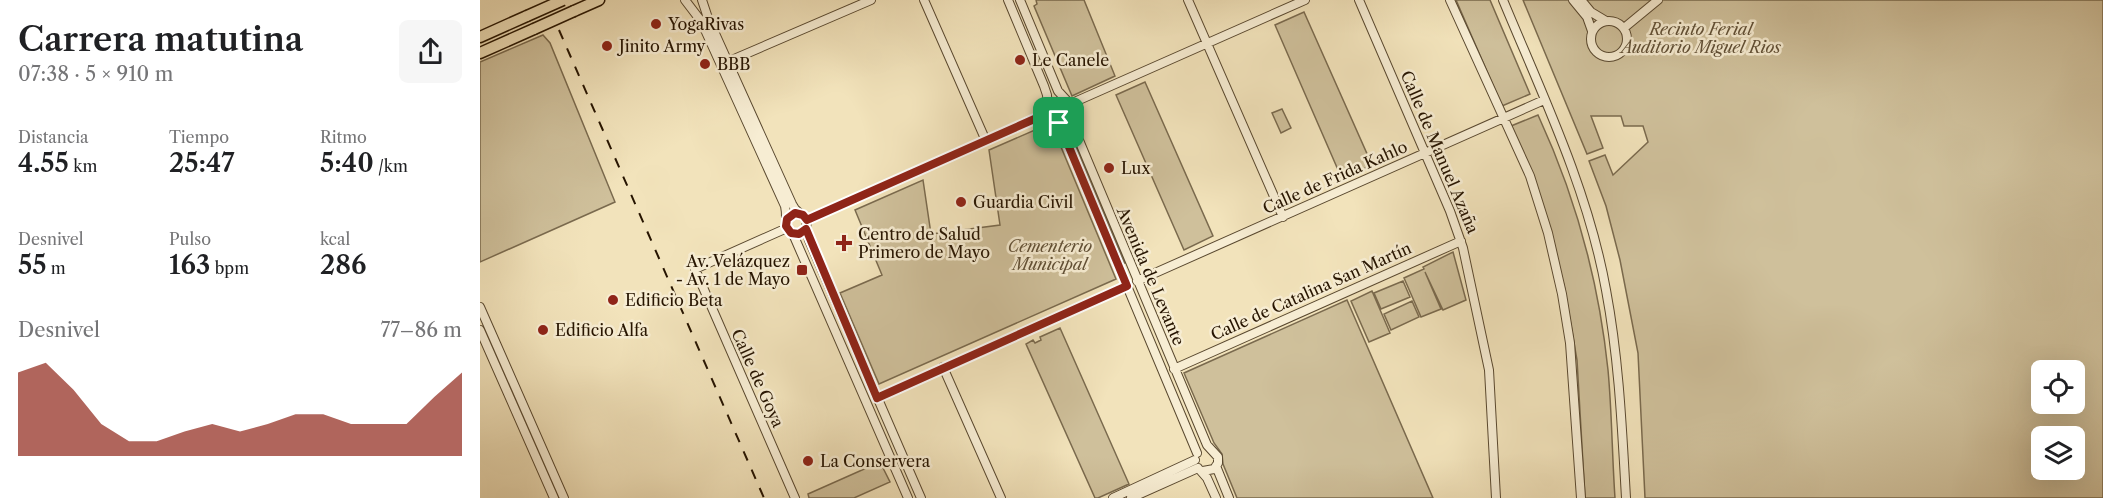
<!DOCTYPE html>
<html lang="es">
<meta charset="utf-8">
<style>
:root{--surface:#fff;--page:#f6f6f6;--text:#202124;--muted:#757577;--accent:#8f2418}
body{margin:0;font-family:"Libre Caslon Text",serif;background:var(--page);color:var(--text);height:100vh;display:flex;flex-direction:column;font-size:22px;white-space:nowrap}
*{box-sizing:border-box;margin:0}
p{font-size:20px;color:var(--muted)}
.icon{flex:none;width:33px;height:33px;fill:none;stroke:currentColor;stroke-width:2;stroke-linecap:round;stroke-linejoin:round}
.map{position:relative;flex:1;overflow:hidden}
.drawer{display:flex;flex-direction:column;background:var(--surface);width:480px}
.drawer>*{flex:none}
.tools{position:absolute;left:1551px;top:360px;display:grid;gap:12px}
.tools a{display:grid;place-items:center;width:54px;height:54px;border-radius:9px;background:var(--surface);box-shadow:0 6px 24px #0002;font-size:30px}
.pin{position:absolute;display:grid;place-items:center;width:51px;height:51px;color:#fff;margin:-26px;border-radius:12px;box-shadow:0 3px 9px #0006}
.round{display:grid;place-items:center;flex:none;width:63px;height:63px;border-radius:9px;background:var(--page)}
.summary{display:flex;align-items:center;justify-content:space-between;height:102px;padding:0 18px}
h1{font-size:33px;font-weight:600;line-height:45px}
.metrics{display:grid;grid-template-columns:repeat(3,1fr);gap:9px;height:102px;padding:6px 18px}
.metrics div{display:grid;align-content:center}
.metrics b{font-size:26px;font-weight:600}
.metrics small{font-size:16px;font-weight:400}
.metrics p{font-size:16px}
.chart{height:168px;padding:12px 18px}
.chart p{display:flex;justify-content:space-between}
.chart svg{width:100%;height:108px;margin-top:6px;fill:var(--accent);opacity:.7}
main{display:flex;flex:1;min-height:0}
.map>svg:first-child{display:block}
.green{fill:#cfc09b;stroke:#7a6a4e;stroke-width:1.5;fill-rule:evenodd}
.lines{fill:none;stroke-linecap:round;stroke-linejoin:round}
.minor-casing{stroke:#59482f;stroke-width:10}
.major-casing{stroke:#261400;stroke-width:13}
.minor{stroke:#f7edd3;stroke-width:8}
.major{stroke:#f2e3bb;stroke-width:10}
.rail{stroke:#261400;stroke-width:2;stroke-dasharray:10 10;stroke-linecap:butt}
.major-bridge-casing{stroke:#261400;stroke-width:13;stroke-linecap:butt}
.major-bridge{stroke:#f2e3bb;stroke-width:10}
.route-casing{stroke:#fff;stroke-width:12}
.route{stroke:#8f2418;stroke-width:8}
.poi-dot{fill:#8f2418;stroke:#f7edd3;stroke-width:2}
.labels{text-anchor:middle;stroke-width:5;stroke-linejoin:round;paint-order:stroke}
.poi-label{font-size:16px;fill:#261400;stroke:#f7edd3;text-anchor:start}
.park-label{font-size:16px;font-style:italic;fill:#615036;stroke:#f7edd3}
.street-label{font-size:16px;fill:#261400;stroke:#f7edd3}
</style>
<main>
<section class="drawer">
<div class="summary"><div><h1>Carrera matutina</h1><p>07:38 · 5 × 910 m</p></div><a class="round"><svg class="icon" aria-label="share" viewBox="0 0 24 24"><path d="M12 15V3M7 8l5-5 5 5M5 13v7h14v-7"/></svg></a></div>
<div class="metrics">
<div><p>Distancia</p><b>4.55<small> km</small></b></div>
<div><p>Tiempo</p><b>25:47</b></div>
<div><p>Ritmo</p><b>5:40<small> /km</small></b></div>
</div>
<div class="metrics">
<div><p>Desnivel</p><b>55<small> m</small></b></div>
<div><p>Pulso</p><b>163<small> bpm</small></b></div>
<div><p>kcal</p><b>286</b></div>
</div>
<div class="chart"><p><span>Desnivel</span>77–86 m</p>
<svg viewBox="0 0 160 44" preserveAspectRatio="none"><path d="M0 44V10L10 6L20 17L30 31L40 38L50 38L60 34L70 31L80 34L90 31L100 27L110 27L120 31L130 31L140 31L150 20L160 10V44z"/></svg>
</div>
</section>
<div class="map">
<svg width="1623" height="498" viewBox="0 0 1623 498">
<rect width="100%" height="100%" fill="#f2e3bb"/>
<filter id="stains"><feTurbulence type="fractalNoise" baseFrequency=".00333" numOctaves="4"/><feColorMatrix values="0 0 0 0 .2 0 0 0 0 .09 0 0 0 0 .02 0 0 0 .5 -.17"/></filter>
<radialGradient id="worn" r=".72"><stop offset=".6" stop-color="#630" stop-opacity="0"/><stop offset="1" stop-color="#630" stop-opacity=".3"/></radialGradient>
<path class="green" d="M 556,0 L 604,0 L 635,76 L 592,96 L 554,6 L 557,4 Z
M 976,0 L 1010,0 L 1050,94 L 1022,106 Z
M 1043,0 L 1623,0 L 1623,498 L 1165,498 L 1158,353 L 1140,260 L 1126,206 L 1109,161 L 1125,155 L 1133,175 L 1168,142 L 1163,126 L 1144,126 L 1141,116 L 1111,116 L 1123,148 L 1107,154 ZM 1562,370 L 1594,370 L 1594,404 L 1562,404 ZM 1562,436 L 1594,436 L 1594,470 L 1562,470 Z
M 824,12 L 892,165 L 862,179 L 795,25 Z
M 63,35 L 70,43 L 135,202 L 0,262 L 0,62 Z
M 665,82 L 733,236 L 704,250 L 636,95 Z
M 802,109 L 811,128 L 801,133 L 792,113 Z
M 1058,115 C 1095,195 1119,283 1128,370 C 1132,413 1132,455 1135,498 L 1105,498 L 1097,360 L 1084,285 L 1031,126 Z
M 571,123 L 636,279 L 399,384 L 360,293 L 402,275 L 375,210 L 443,180 L 451,234 L 520,225 L 509,150 Z
M 594,140 L 645,263 L 644,263 L 593,141 Z
M 973,252 L 986,300 L 963,310 L 945,272 L 961,309 L 941,317 L 924,278 L 944,269 L 943,267 Z
M 923,281 L 930,297 L 901,309 L 894,293 Z
M 892,291 L 910,333 L 889,342 L 871,301 Z
M 867,300 L 953,498 L 757,498 L 743,464 L 742,454 L 734,443 L 704,373 Z
M 932,301 L 939,317 L 911,330 L 904,314 Z
M 580,328 L 649,484 L 618,498 L 615,498 L 546,344 L 553,340 L 555,343 L 561,340 L 560,337 Z
M 400,462 L 410,482 L 374,498 L 329,498 L 328,494 Z"/>
<g class="lines">
<defs>
<path id="minor" d="M 205,0 L 221,21 L 305,206 C 307,215 305,221 307,228 L 313,234 L 428,498
M 222,0 L 228,18 L 312,204 L 315,209 L 327,220 L 326,229 L 329,240 L 441,498
M 444,0 L 506,141
M 528,0 L 564,86 L 567,95 L 568,113 L 574,118 L 583,118 L 589,111 L 590,104 L 578,91 L 540,0
M 708,0 L 803,217
M 879,0 L 970,211 L 983,248 L 1009,370 L 1016,498
M 970,0 L 1050,176 L 1068,233 L 1082,294 L 1090,343 L 1101,498
M 1023,0 C 1062,94 1108,189 1126,290 C 1139,359 1142,428 1146,498
M 1093,0 L 1107,17 L 1112,31
M 1101,0 L 1111,12 L 1126,21
M1111 39a18 18 0 1 1 36 0a18 18 0 1 1-36 0Z
M 1144,28 L 1178,0
M 247,62 L 391,0
M 590,104 L 825,0
M 588,114 L 727,445 L 738,457 L 738,463 L 734,469 L 723,471
M 577,119 L 717,453
M 327,220 L 568,113
M 307,228 L 215,269 L 315,498
M 657,281 L 1064,100
M 0,307 L 84,498
M 0,330 L 74,498
M 463,367 L 521,498
M 694,369 L 981,241
M 397,398 L 647,286
M 736,466 L 749,498
M 720,470 L 727,478 L 736,498
M 633,498 L 715,460
M 651,498 L 718,468"/>
<path id="major" d="M 94,11 L 119,0
M 0,37 L 47,16
M 0,53 L 54,29"/>
</defs>
<use href="#minor" class="minor-casing"/>
<use href="#major" class="major-casing"/>
<use href="#minor" class="minor"/>
<use href="#major" class="major"/>
<path class="rail" d="M 79,30 L 284,498"/>
<defs>
<path id="major-bridge" d="M 47,16 L 83,0
M 54,29 L 94,11"/>
</defs>
<use href="#major-bridge" class="major-bridge-casing"/>
<use href="#major-bridge" class="major-bridge"/>
</g>
<g class="lines">
<defs>
<path id="route" d="M 568,113 L 579,123 L 647,286 L 397,398 L 326,229 L 319,234 L 311,233 L 306,226 L 307,219 L 315,213 L 323,215 L 327,220 L 329,219 Z"/>
</defs>
<use href="#route" class="route-casing"/>
<use href="#route" class="route"/>
</g>
<g class="poi-dot">
<circle cx="176" cy="24" r="6"/>
<circle cx="127" cy="46" r="6"/>
<circle cx="540" cy="60" r="6"/>
<circle cx="225" cy="64" r="6"/>
<circle cx="629" cy="168" r="6"/>
<circle cx="481" cy="202" r="6"/>
<path d="M361 234h6v6h6v6h-6v6h-6v-6h-6v-6h6z"/>
<rect x="316" y="264" width="12" height="12" rx="3"/>
<circle cx="133" cy="300" r="6"/>
<circle cx="63" cy="330" r="6"/>
<circle cx="328" cy="461" r="6"/>
</g>
<g class="labels">
<g class="poi-label">
<text x="188" y="30">YogaRivas</text>
<text x="139" y="52">Jinito Army</text>
<text x="552" y="66">Le Canele</text>
<text x="237" y="70">BBB</text>
<text x="641" y="174">Lux</text>
<text x="493" y="208">Guardia Civil</text>
<text x="378" y="240">Centro de Salud<tspan x="378" dy="18">Primero de Mayo</tspan></text>
<text x="310" y="267" text-anchor="end">Av. Velázquez<tspan x="310" dy="18">- Av. 1 de Mayo</tspan></text>
<text x="145" y="306">Edificio Beta</text>
<text x="75" y="336">Edificio Alfa</text>
<text x="340" y="467">La Conservera</text>
</g>
<g class="park-label">
<text x="1221" y="35">Recinto Ferial<tspan x="1221" dy="18">Auditorio Miguel Rios</tspan></text>
<text x="570" y="252">Cementerio<tspan x="570" dy="18">Municipal</tspan></text>
</g>
<g class="street-label">
<text transform="translate(960 152) rotate(67)" y="6">Calle de Manuel Azaña</text>
<text transform="translate(855 177) rotate(-24)" y="6">Calle de Frida Kahlo</text>
<text transform="translate(671 276) rotate(67)" y="6">Avenida de Levante</text>
<text transform="translate(831 291) rotate(-24)" y="6">Calle de Catalina San Martín</text>
<text transform="translate(278 378) rotate(66)" y="6">Calle de Goya</text>
</g>
</g>
<rect width="100%" height="100%" filter="url(#stains)"/>
<rect width="100%" height="100%" fill="url(#worn)"/>
</svg>
<div class="tools">
<a><svg class="icon" aria-label="locate" viewBox="0 0 24 24"><circle cx="12" cy="12" r="6"/><path d="M12 2v4M12 18v4M2 12h4M18 12h4"/></svg></a>
<a><svg class="icon" aria-label="layers" viewBox="0 0 24 24"><path d="M12 4l9 5-9 5-9-5zM3 14l9 5 9-5"/></svg></a>
</div>
<div class="pin" style="left:579px;top:123px;background:#1e9e55"><svg class="icon" aria-label="arrive" viewBox="0 0 24 24"><path d="M6 21V4h12l-3 4 3 4H6"/></svg></div>
</div>
</main>
